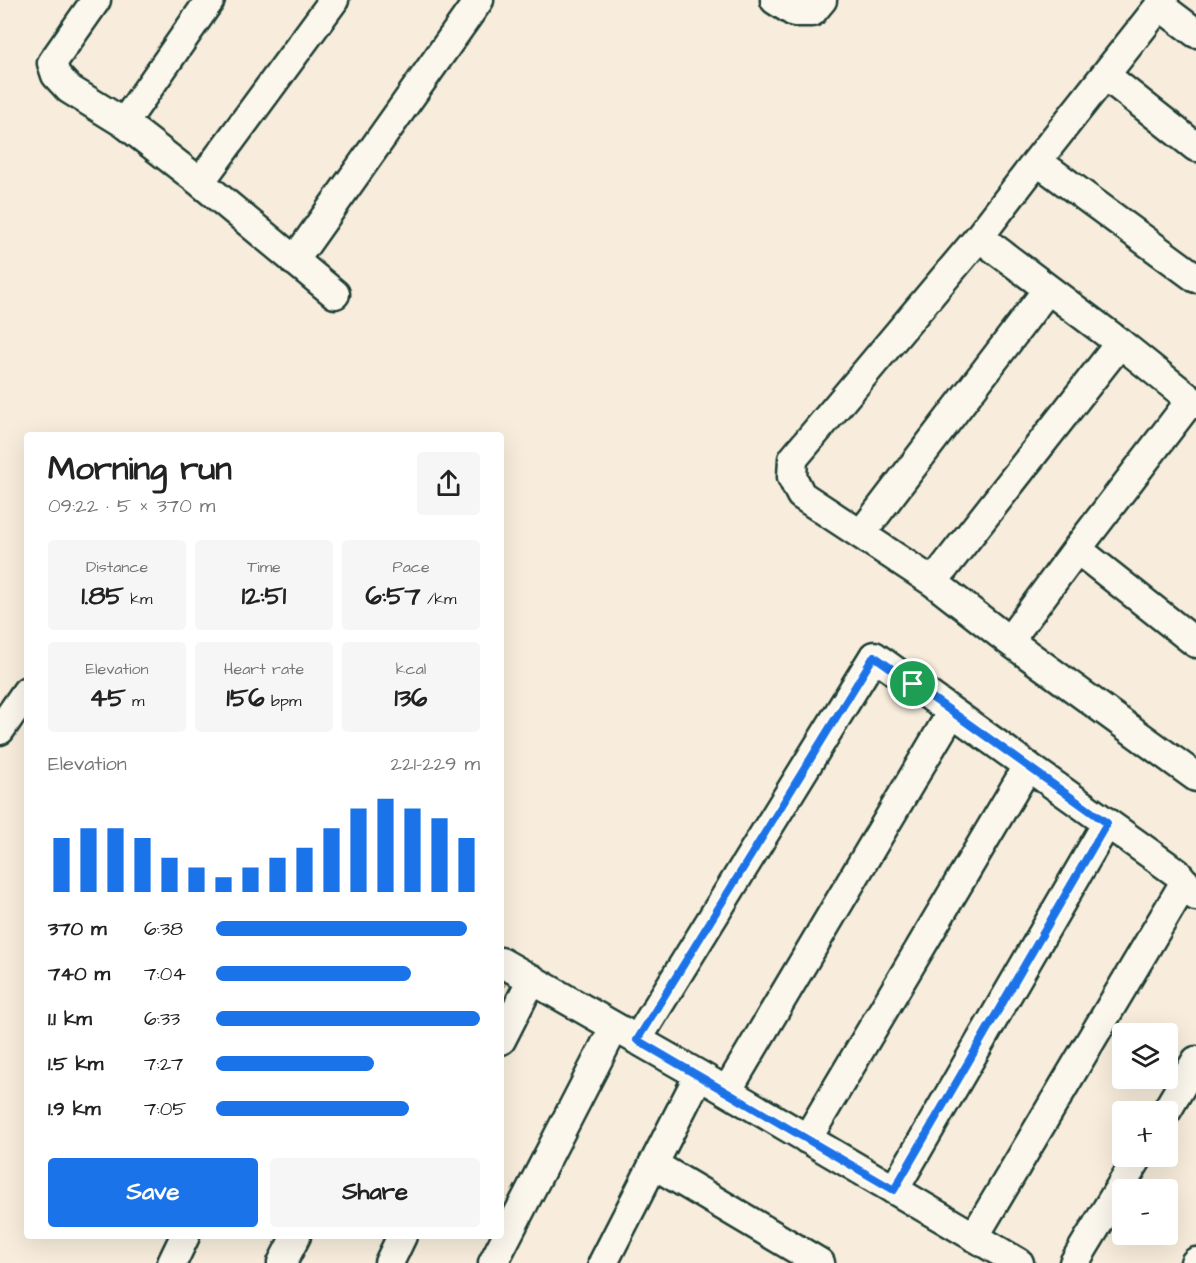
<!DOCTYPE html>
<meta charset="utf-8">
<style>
:root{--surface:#fff;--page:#f6f6f6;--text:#222;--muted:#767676;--accent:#1a73e8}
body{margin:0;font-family:"Architects Daughter",sans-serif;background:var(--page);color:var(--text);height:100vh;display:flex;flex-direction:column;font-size:22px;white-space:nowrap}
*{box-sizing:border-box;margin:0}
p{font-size:20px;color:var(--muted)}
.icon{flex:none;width:33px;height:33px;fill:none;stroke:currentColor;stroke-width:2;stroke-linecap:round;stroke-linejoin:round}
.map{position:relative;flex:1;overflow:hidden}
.side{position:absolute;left:24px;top:432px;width:480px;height:807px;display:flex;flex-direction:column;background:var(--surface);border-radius:6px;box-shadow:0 6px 24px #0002}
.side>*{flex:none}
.fabs{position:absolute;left:1112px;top:1023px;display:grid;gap:12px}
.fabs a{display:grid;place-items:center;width:66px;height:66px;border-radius:6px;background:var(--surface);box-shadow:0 6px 24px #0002;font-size:30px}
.pin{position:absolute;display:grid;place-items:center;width:51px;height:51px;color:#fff;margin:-26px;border:3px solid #fff;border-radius:50%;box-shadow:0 2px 6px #0007}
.round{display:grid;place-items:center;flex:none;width:63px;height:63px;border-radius:6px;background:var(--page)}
.summary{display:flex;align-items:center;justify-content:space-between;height:102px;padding:0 24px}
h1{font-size:33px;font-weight:800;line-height:45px}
.figures{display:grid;grid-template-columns:repeat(3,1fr);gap:9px;height:102px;padding:6px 24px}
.figures div{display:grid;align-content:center;border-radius:6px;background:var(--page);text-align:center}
.figures b{font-size:26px;font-weight:800}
.figures small{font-size:16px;font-weight:400}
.figures p{font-size:16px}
.chart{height:168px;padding:12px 24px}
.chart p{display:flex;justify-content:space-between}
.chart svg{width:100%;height:108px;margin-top:6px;stroke:var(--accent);stroke-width:6}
.button{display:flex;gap:12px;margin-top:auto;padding:12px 24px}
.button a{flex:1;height:69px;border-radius:6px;background:var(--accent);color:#fff;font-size:24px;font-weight:800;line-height:69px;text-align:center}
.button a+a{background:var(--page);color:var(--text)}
ul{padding:0 24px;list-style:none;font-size:20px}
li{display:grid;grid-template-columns:96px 72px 1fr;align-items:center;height:45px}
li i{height:15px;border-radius:8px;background:var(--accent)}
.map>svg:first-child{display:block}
.building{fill:#ecc69c;stroke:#a58b6d;stroke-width:1.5}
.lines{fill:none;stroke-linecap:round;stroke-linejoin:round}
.minor-casing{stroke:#1f3d34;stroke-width:33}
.minor{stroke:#fbf7ec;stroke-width:28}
.route-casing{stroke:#fff;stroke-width:12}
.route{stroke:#1a73e8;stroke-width:8}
</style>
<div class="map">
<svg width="1196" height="1263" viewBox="0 0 1196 1263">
<rect width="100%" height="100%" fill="#f8eddc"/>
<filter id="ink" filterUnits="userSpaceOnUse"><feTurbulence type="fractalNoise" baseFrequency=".0167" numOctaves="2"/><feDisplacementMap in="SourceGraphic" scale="12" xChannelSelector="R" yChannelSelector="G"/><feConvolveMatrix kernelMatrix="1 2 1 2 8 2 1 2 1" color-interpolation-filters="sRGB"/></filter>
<g filter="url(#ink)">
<path class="building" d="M 501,978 L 507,980 L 501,994 Z"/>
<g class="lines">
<defs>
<path id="minor" d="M 96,0 L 52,63 L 56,75 L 69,89 L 124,123 L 200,182 L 335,294
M 775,0 L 794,12 L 812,12 L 822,0
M 1160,6 L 1196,33
M 1105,75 L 1196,147
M 124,123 L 210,0
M 1037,161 L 1196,278
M 200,182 L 334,0
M 979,237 L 1037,161 L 1164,0
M 294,261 L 479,0
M 1196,404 L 1120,343 L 979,237 L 793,459 L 792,477 L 801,495 L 933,582 L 1009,641 L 1196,777
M 861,534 L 1048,289
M 1077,549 L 1191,400
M 933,582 L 1120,343
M 1009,641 L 1077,549 L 1196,643
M 0,730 L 27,691
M 501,962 L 699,1075 L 1019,1263
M 501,1040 L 532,979
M 637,1040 L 874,656 L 1177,873 L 1196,896
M 727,1091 L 952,712
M 1166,1112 L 1196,1061
M 807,1139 L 1028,766
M 653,1164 L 820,1263
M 894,1190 L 1107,823
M 974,1237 L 1185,882
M 172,1263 L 185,1236
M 282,1263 L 296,1236
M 389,1263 L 402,1236
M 493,1263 L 614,1028
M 603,1263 L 699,1075
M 1074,1263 L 1139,1156
M 1195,1263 L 1196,1262"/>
</defs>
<use href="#minor" class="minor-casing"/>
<use href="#minor" class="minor"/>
</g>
</g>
<g class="lines" filter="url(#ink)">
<defs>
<path id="route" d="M 874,656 L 1107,823 L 894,1190 L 637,1040 Z"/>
</defs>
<use href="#route" class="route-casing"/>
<use href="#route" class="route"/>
</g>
</svg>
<div class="fabs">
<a><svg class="icon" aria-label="layers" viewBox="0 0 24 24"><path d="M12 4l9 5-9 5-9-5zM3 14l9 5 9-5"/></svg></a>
<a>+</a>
<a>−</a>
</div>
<div class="pin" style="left:913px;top:684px;background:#1e9e55"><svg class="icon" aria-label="arrive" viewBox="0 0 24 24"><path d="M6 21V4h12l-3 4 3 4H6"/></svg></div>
<section class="side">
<div class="summary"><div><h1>Morning run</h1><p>09:22 · 5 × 370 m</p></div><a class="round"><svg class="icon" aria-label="share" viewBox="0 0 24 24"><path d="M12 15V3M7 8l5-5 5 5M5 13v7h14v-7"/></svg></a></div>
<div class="figures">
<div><p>Distance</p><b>1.85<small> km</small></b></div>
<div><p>Time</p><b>12:51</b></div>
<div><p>Pace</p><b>6:57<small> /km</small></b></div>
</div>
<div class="figures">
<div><p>Elevation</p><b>45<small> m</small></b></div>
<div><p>Heart rate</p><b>156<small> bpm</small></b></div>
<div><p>kcal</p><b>136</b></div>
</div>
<div class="chart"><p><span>Elevation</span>221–229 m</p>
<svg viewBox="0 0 160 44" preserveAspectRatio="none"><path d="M5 44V22M15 44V18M25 44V18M35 44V22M45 44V30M55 44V34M65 44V38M75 44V34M85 44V30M95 44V26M105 44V18M115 44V10M125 44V6M135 44V10M145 44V14M155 44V22"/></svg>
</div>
<ul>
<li><b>370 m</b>6:38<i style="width:95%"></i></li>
<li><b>740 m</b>7:04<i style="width:74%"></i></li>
<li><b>1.1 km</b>6:33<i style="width:100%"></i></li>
<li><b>1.5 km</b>7:27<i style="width:60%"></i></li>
<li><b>1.9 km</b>7:05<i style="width:73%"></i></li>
</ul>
<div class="button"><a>Save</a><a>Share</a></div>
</section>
</div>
